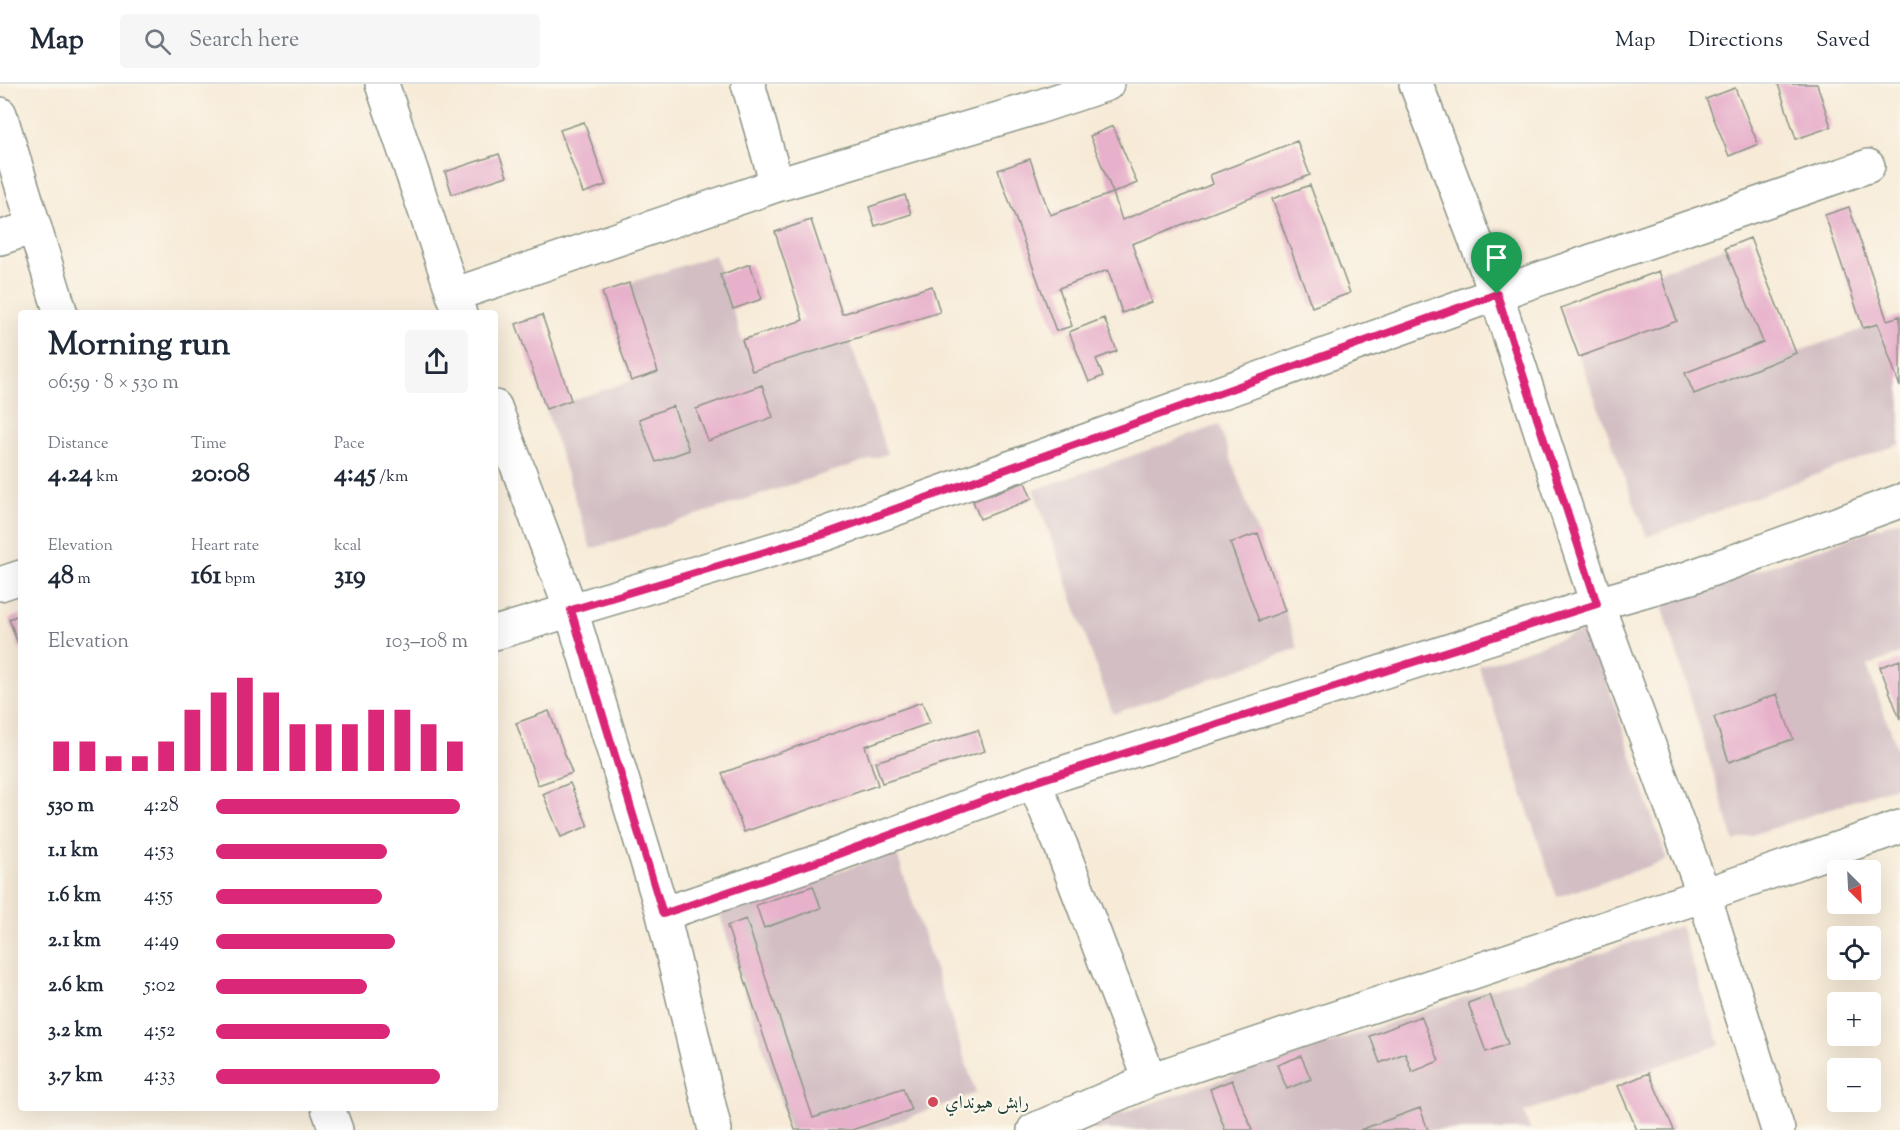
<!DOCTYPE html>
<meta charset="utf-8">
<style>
:root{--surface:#fff;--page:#f6f6f7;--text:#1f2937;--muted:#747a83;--line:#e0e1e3;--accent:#db2777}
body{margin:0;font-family:"Sorts Mill Goudy",Amiri,serif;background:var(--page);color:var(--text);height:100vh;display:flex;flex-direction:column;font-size:22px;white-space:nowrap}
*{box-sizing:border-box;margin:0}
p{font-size:20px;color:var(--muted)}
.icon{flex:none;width:33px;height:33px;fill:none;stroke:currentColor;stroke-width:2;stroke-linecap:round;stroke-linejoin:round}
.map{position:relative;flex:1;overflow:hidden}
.panel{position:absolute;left:18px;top:226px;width:480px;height:801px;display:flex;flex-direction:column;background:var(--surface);border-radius:6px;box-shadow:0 6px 24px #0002}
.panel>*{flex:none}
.needle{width:39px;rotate:156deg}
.fabs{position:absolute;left:1827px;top:776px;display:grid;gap:12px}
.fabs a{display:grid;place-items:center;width:54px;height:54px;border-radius:6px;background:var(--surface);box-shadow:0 6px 24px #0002;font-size:30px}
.pin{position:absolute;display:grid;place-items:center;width:51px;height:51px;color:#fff;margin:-62px -26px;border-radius:50% 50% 50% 0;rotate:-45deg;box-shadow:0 0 6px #0007}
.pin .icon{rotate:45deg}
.round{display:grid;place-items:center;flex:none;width:63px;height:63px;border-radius:6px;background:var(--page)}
.overview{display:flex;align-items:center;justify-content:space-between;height:102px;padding:0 30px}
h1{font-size:33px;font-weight:700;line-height:45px}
.stats{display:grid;grid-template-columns:repeat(3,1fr);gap:9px;height:102px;padding:6px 30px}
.stats div{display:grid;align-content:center}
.stats b{font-size:26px;font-weight:700}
.stats small{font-size:16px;font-weight:400}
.stats p{font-size:16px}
.chart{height:168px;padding:12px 30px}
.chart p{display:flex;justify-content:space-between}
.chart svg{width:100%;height:108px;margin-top:6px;stroke:var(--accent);stroke-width:6}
ul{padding:0 30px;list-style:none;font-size:20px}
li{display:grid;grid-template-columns:96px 72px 1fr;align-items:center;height:45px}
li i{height:15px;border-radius:8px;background:var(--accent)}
header{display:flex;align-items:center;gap:36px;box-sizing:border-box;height:84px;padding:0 30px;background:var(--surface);border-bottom:2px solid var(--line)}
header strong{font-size:28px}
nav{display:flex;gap:33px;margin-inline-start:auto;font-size:21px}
.search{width:420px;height:54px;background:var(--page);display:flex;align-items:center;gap:15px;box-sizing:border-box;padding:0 21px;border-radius:6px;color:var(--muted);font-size:22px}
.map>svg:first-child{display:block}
.industrial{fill:#d2bec3}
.building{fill:#e7b0cb}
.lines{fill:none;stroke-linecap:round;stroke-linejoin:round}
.minor-casing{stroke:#8b9486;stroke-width:36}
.minor{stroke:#fff;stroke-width:33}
.route-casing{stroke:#fff;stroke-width:12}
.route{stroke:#db2777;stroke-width:8}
.poi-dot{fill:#d1495b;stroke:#fbf7ec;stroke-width:2}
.labels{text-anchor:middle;stroke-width:4.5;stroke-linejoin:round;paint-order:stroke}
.poi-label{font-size:18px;fill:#1f3d34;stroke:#fbf7ec;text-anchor:start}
</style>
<header>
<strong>Map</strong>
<div class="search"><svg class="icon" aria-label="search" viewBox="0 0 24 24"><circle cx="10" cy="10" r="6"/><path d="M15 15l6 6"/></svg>Search here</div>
<nav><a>Map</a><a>Directions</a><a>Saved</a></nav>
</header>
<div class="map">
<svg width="1900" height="1046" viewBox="0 0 1900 1046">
<rect width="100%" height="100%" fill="#fbf7ec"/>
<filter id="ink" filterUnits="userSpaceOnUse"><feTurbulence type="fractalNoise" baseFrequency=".0167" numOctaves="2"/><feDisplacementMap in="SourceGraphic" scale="12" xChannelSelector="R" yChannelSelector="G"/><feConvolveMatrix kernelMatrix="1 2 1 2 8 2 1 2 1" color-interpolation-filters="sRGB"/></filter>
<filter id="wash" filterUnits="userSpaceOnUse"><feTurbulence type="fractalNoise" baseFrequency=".008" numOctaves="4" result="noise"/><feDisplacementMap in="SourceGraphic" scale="24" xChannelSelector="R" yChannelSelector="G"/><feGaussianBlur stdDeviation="1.35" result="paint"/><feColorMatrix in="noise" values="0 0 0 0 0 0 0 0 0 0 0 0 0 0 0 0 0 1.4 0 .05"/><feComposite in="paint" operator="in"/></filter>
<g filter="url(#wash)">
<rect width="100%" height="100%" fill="#f7ebd8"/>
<path class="industrial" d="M 1750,154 L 1796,268 L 1878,240 L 1900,304 L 1900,360 L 1647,453 L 1561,224 Z
M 715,171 L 752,287 L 850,256 L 887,370 L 591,465 L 546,325 L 658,288 L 629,199 Z
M 1219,341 L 1298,564 L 1113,630 L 1034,406 Z
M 1900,436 L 1900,570 L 1867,582 L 1900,672 L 1900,701 L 1734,757 L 1662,521 Z
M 1589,545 L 1667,776 L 1557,813 L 1479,582 Z
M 896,768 L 976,1009 L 874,1046 L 790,1046 L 719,828 Z
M 1680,842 L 1720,961 L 1524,1028 L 1530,1046 L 1094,1046 L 1092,1039 Z"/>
<g id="blocks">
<path class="building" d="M 1778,0 L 1817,0 L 1831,43 L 1796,55 Z
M 1735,4 L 1758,60 L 1729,72 L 1706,15 Z
M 584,38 L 606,101 L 583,109 L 560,46 Z
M 1113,42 L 1137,99 L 1113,109 L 1090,52 Z
M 1297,57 L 1310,91 L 1132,160 L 1152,218 L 1122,229 L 1108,186 L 1059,204 L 1072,242 L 1056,247 L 998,86 L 1030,75 L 1050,131 L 1113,109 L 1122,136 L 1213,100 L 1210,91 Z
M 499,70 L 507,92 L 452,110 L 445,88 Z
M 1310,101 L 1350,209 L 1312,223 L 1272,115 Z
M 905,111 L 911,130 L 875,142 L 869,123 Z
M 1849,123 L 1887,236 L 1900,232 L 1900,303 L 1878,240 L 1863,244 L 1825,131 Z
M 811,136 L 842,230 L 932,202 L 940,228 L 752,287 L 742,256 L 803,236 L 775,148 Z
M 1750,154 L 1796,269 L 1694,310 L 1685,289 L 1763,258 L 1725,164 Z
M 750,180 L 762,215 L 733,225 L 720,191 Z
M 1659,187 L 1677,237 L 1579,273 L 1561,224 Z
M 629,199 L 658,288 L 631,297 L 602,208 Z
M 542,231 L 571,316 L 546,325 L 516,240 Z
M 1104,234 L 1117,267 L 1096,275 L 1103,292 L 1089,298 L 1069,248 Z
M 762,301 L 773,333 L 708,357 L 696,325 Z
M 673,322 L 689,366 L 656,378 L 639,335 Z
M 1025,398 L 1032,415 L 980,435 L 973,417 Z
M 1258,449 L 1285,527 L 1259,537 L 1230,459 Z
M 21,530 L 21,568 L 9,535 Z
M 1900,576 L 1900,635 L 1880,583 Z
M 1777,610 L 1793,655 L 1729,678 L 1714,633 Z
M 922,618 L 930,639 L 865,662 L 878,701 L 744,748 L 722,689 Z
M 549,627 L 572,689 L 538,701 L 516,639 Z
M 978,646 L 985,667 L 882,699 L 875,678 Z
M 570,699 L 588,742 L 561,753 L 543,710 Z
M 813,802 L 821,824 L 764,844 L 756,821 Z
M 746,835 L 813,1034 L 903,1004 L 911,1026 L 852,1046 L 795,1046 L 727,842 Z
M 1490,911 L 1508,960 L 1486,968 L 1468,919 Z
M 1421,932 L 1439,977 L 1412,988 L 1405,969 L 1380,979 L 1370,952 Z
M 1301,972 L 1311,995 L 1287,1005 L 1277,981 Z
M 1649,989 L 1674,1046 L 1637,1046 L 1618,1002 Z
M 1232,996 L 1252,1046 L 1225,1046 L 1210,1005 Z
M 1420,1024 L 1428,1046 L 1360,1046 Z"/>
</g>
</g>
<g filter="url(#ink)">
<use href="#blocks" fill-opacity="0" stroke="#8b9486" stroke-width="1.5"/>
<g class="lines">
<defs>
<path id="minor" d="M 382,0 L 460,230
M 748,0 L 777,101
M 1416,0 L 1496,210 L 1597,520 L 1704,811 L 1778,1046
M 0,30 L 61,230
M 0,154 L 34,143
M 453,211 L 777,101 L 1035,24 L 1107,0
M 495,323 L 571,526 L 663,830 L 715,1046
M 0,500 L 21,493
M 495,549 L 825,450 L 1496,210 L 1868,82
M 1034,698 L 1597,520 L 1688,494 L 1900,417
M 663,830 L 822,776 L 1034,698 L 1061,762 L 1150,996
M 328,1024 L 336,1046
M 1034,1046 L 1150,996 L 1704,811 L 1900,743"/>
</defs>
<use href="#minor" class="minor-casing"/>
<use href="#minor" class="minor"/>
</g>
</g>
<g class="lines" filter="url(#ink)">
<defs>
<path id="route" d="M 1497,210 L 1597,520 L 1034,698 L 822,776 L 663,830 L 571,526 L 825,450 Z"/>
</defs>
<use href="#route" class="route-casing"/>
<use href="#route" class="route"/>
</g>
<circle class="poi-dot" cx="933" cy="1018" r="6"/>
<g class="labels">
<g class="poi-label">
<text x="945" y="1024">رابش هيونداي</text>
</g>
</g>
</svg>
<div class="fabs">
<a><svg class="needle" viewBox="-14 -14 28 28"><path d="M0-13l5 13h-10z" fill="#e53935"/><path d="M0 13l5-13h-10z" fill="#747a83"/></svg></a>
<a><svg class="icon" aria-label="locate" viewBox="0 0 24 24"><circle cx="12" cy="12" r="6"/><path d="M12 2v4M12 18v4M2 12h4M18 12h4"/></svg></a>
<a>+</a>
<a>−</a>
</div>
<div class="pin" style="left:1497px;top:210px;background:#1e9e55"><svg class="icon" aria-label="arrive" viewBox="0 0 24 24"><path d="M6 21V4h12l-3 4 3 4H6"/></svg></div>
<section class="panel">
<div class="overview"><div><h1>Morning run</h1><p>06:59 · 8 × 530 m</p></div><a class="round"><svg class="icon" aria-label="share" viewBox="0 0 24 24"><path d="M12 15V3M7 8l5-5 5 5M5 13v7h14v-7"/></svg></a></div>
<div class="stats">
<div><p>Distance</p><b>4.24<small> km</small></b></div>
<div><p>Time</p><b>20:08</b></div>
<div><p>Pace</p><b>4:45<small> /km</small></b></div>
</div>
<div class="stats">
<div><p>Elevation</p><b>48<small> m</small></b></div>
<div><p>Heart rate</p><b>161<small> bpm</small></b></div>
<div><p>kcal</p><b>319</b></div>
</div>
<div class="chart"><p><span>Elevation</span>103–108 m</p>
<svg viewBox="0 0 160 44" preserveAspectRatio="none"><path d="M5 44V32M15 44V32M25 44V38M35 44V38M45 44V32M55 44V19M65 44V12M75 44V6M85 44V12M95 44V25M105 44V25M115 44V25M125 44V19M135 44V19M145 44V25M155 44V32"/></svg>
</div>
<ul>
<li><b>530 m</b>4:28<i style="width:97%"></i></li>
<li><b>1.1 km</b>4:53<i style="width:68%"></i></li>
<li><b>1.6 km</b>4:55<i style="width:66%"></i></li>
<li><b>2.1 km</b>4:49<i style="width:71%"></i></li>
<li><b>2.6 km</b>5:02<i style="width:60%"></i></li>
<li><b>3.2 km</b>4:52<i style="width:69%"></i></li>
<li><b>3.7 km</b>4:33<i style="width:89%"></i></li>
</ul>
</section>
</div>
